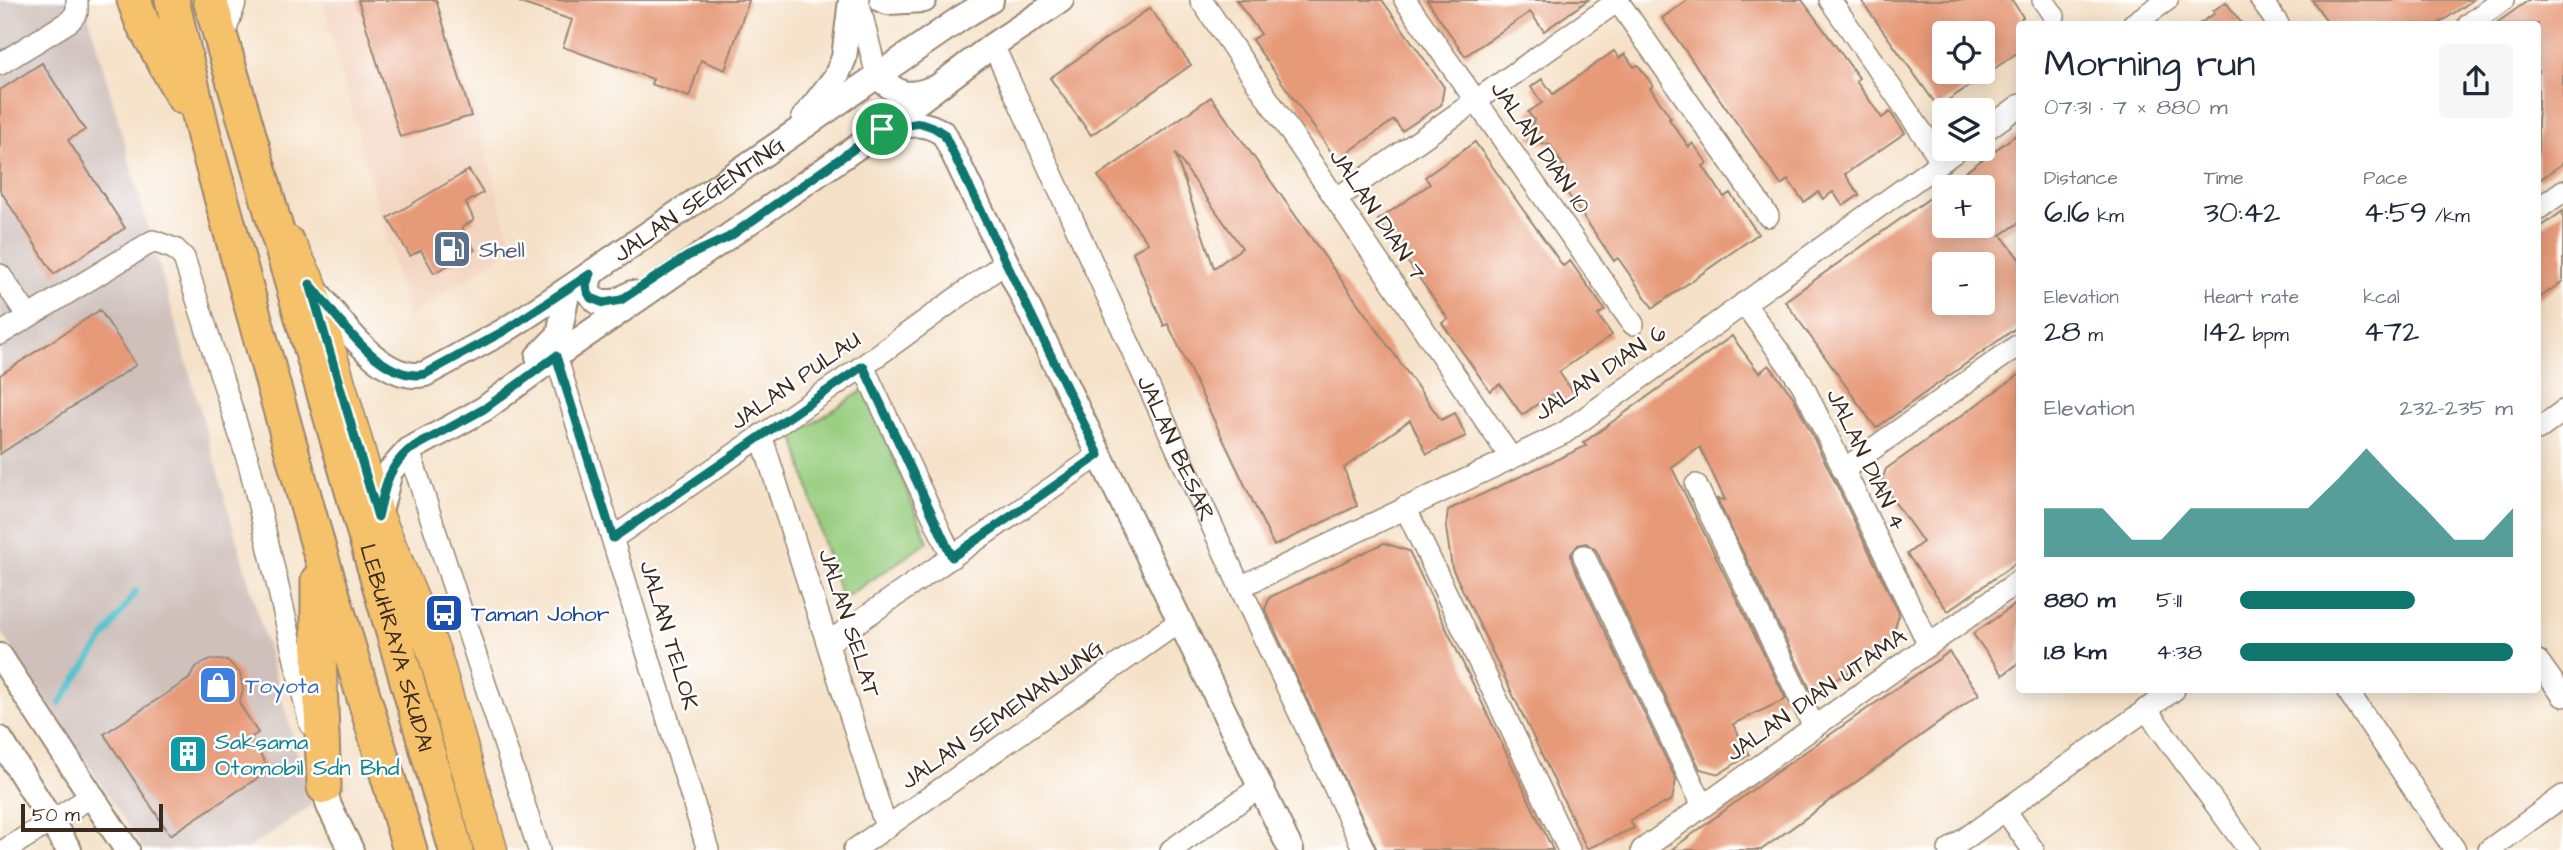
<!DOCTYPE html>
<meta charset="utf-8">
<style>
:root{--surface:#fff;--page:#f6f6f7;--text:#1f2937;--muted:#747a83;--accent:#0f766e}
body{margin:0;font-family:"Architects Daughter",sans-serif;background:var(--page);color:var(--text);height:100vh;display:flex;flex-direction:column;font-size:26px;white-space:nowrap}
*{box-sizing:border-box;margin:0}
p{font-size:23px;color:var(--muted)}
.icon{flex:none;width:38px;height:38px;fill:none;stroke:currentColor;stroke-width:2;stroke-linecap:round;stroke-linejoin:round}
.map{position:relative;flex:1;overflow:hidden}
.panel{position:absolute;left:2016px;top:21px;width:525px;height:672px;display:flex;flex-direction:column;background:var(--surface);border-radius:7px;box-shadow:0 4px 18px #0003}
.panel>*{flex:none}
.tools{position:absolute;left:1932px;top:21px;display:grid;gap:14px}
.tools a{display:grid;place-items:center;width:63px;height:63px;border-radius:7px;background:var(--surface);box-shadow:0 4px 18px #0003;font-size:35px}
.scale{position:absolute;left:21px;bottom:18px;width:142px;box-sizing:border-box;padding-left:7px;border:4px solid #3b2a1e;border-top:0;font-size:19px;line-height:24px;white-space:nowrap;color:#3b2a1e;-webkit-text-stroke:5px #fff;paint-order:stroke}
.pin{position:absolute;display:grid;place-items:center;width:60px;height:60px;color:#fff;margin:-30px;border:4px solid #fff;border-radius:50%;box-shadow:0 2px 7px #0007}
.round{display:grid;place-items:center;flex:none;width:74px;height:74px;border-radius:7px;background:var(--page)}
.head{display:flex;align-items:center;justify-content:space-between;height:119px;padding:0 28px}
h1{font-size:38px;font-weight:600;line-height:52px}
.stats{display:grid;grid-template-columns:repeat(3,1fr);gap:10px;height:119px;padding:7px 28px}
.stats div{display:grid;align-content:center}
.stats b{font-size:30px;font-weight:600}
.stats small{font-size:19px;font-weight:400}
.stats p{font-size:19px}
.chart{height:196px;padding:14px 28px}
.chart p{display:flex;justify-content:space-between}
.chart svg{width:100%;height:126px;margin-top:7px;fill:var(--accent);opacity:.7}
ul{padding:0 28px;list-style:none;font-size:23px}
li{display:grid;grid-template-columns:112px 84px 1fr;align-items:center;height:52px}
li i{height:18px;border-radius:9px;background:var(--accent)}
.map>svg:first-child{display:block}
.built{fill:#f3d4bf}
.industrial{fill:#cfc0bb}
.green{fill:#97cd7f;stroke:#697c4e;stroke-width:2}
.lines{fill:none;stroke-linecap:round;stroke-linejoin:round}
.stream{stroke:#54c2cc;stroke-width:6}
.building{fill:#e79a78;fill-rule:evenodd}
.minor-casing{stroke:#988672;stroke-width:24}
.tertiary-casing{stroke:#988672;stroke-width:28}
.primary-casing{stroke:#988672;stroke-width:35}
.trunk-casing{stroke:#988672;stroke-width:37}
.minor{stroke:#fff;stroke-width:21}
.tertiary{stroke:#fff;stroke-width:24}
.primary{stroke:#f5c16b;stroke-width:32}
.trunk{stroke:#f5c16b;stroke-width:33}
.route-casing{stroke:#fff;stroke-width:14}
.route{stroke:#0f766e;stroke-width:9}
.labels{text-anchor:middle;stroke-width:5;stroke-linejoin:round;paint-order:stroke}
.street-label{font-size:23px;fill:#3b2a1e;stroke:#fff}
.service-label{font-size:23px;fill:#4e5e75;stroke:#fff;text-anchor:start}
.transit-label{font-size:23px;fill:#164399;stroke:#fff;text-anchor:start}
.shop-label{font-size:23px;fill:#366cbe;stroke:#fff;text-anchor:start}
.culture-label{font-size:23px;fill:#0d838f;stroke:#fff;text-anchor:start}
</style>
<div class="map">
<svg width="2563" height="850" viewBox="0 0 2563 850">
<rect width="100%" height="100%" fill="#fff"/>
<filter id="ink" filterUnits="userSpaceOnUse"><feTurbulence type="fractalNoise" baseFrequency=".0143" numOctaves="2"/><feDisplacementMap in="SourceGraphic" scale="14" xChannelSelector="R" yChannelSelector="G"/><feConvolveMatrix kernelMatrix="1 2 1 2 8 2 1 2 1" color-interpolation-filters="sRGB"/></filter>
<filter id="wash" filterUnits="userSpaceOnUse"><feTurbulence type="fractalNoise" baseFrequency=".00686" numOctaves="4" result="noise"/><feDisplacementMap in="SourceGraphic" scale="28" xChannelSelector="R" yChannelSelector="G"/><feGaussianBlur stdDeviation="1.57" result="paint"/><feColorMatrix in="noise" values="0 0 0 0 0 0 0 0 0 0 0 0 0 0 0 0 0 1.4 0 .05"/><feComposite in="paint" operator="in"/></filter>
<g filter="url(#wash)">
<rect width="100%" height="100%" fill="#f5e1c7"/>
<path class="built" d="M 322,0 L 440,0 L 481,133 L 512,248 L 408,318 Z"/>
<path class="industrial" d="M 0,0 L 84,0 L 312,805 L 246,850 L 144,850 L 0,630 Z"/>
<path class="green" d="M 865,389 L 928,542 L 842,600 L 823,542 L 794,436 Z"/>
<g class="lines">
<path class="stream" d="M 60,703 L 136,591"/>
</g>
<g id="blocks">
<path class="building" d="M 358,0 L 436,0 L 471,116 L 400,137 Z
M 520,0 L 749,0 L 725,70 L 701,60 L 689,97 L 651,84 L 653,79 L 563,47 L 572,20 L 520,3 Z
M 1236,0 L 1382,0 L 1444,87 L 1441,105 L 1402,131 L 1394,120 L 1337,160 L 1252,40 L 1261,34 Z
M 1427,0 L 1588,0 L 1544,31 L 1530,12 L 1465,56 Z
M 1688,0 L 1802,0 L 1859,78 L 1856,81 L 1882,118 L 1890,112 L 1905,133 L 1845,174 L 1859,195 L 1843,206 L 1833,192 L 1823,199 L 1818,192 L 1804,202 L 1788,180 L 1781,185 L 1662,18 Z
M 1861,0 L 2012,0 L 2023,17 L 2020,20 L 2020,51 L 1938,107 ZM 1944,33 L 1983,33 L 1983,72 L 1944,72 Z
M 2312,0 L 2473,0 L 2438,24 L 2329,24 Z
M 2529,0 L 2563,0 L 2563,163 L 2538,181 L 2538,24 L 2495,24 Z
M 2226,2 L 2242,24 L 2199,24 L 2215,13 L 2213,11 Z
M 1150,8 L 1191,65 L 1091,135 L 1050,78 Z
M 1614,51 L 1619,58 L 1625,54 L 1634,67 L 1638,65 L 1653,86 L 1650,88 L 1671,118 L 1669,119 L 1689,147 L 1693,143 L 1707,163 L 1703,166 L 1724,197 L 1730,193 L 1758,234 L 1653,308 L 1618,258 L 1614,261 L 1566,191 L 1570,188 L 1561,175 L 1567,171 L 1549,144 L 1538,144 L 1530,138 L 1530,128 L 1534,120 L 1528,112 L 1542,103 L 1531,87 L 1542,79 L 1553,94 Z
M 42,63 L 85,130 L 68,140 L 125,228 L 54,274 L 0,190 L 0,90 Z
M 1211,97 L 1441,420 L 1455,413 L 1466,436 L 1427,454 L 1410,420 L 1344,468 L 1357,506 L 1274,546 L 1168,324 L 1164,326 L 1133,252 L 1148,243 L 1098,176 ZM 1175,153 L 1242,248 L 1214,268 Z
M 2020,132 L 2020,222 L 2001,235 L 2020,260 L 2020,325 L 1876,428 L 1785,301 L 1944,188 L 1944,226 L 1983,226 L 1983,187 L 1945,187 ZM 1944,264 L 1983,264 L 1983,303 L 1944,303 Z
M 1475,142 L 1563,266 L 1570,261 L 1605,310 L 1598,315 L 1612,335 L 1559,372 L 1576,396 L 1561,406 L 1552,394 L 1522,415 L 1500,384 L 1490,391 L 1442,323 L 1448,319 L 1378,220 L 1430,184 L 1425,177 Z
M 469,170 L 483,193 L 466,203 L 474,220 L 462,227 L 475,250 L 434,273 L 421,250 L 410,256 L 388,218 Z
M 2563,211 L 2563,281 L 2538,299 L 2538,229 Z
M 100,310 L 136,365 L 0,454 L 0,375 Z
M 1732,336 L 1759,373 L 1769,365 L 1794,398 L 1899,613 L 1891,644 L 1853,664 L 1855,670 L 1811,691 L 1717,499 L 1725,500 L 1700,447 L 1672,468 L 1786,699 L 1733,724 L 1749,755 L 1719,774 L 1700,769 L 1596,550 L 1586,543 L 1578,545 L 1571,554 L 1572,562 L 1676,780 L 1672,800 L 1630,820 L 1634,828 L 1587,849 L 1452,568 L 1446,528 L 1448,510 L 1586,446 L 1583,443 Z
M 2020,374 L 2020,560 L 1948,611 L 1907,554 L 1923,542 L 1881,483 L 1886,469 Z
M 1384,543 L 1409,551 L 1553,850 L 1377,850 L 1265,609 L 1270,597 Z
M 2020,601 L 2020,662 L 2003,675 L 1973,634 Z
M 1949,652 L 1979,694 L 1761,850 L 1671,850 L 1782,768 Z
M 211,659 L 228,661 L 240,673 L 243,690 L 239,703 L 258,733 L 250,738 L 270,770 L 170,835 L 104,734 L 189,679 L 196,667 Z"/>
</g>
</g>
<g filter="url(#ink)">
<use href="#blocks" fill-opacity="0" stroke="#988672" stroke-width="2"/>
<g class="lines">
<defs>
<g id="minor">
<path d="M 858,0 L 877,76"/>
<path d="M 1201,0 L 1511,458"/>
<path d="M 1405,0 L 1633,324"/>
<path d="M 1617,0 L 1768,216"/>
<path d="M 1830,0 L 1942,161"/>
<path d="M 2043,0 L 2054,16"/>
<path d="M 2261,0 L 2278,24"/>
<path d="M 2133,24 L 2167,0"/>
<path d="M 2469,24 L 2503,0"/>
<path d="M 222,41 L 236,0"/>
<path id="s1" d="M 993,45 L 1240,587 L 1364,850"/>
<path d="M 0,64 L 70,21 L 77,12 L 77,0"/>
<path d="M 1983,132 L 2020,105"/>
<path d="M 1336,199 L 1619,0"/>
<path d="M 2538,209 L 2563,191"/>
<path d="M 0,275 L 28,316"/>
<path d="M 1744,303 L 1802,384 L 1929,645"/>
<path d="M 0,334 L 153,241 L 175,249 L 184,258 L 250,467 L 310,724"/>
<path d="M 556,356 L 708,850"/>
<path d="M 863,366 L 952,557"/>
<path d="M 2538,430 L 2563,411"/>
<path d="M 761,435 L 886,827"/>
<path d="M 409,450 L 539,850"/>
<path d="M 1843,470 L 2020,344"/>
<path d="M 1696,485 L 1814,727"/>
<path d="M 1405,507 L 1569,850"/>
<path d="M 613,538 L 863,366 L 1006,262"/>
<path d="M 1584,556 L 1703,806"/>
<path d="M 1240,587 L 1564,433 L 1959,149"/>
<path d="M 829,642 L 1099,455"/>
<path d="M 2538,661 L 2563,696"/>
<path d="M 2347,690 L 2455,850"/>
<path d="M 2146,709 L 2249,850"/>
<path d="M 2005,810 L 2033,850"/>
<path d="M 5,850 L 92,796"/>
<path d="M 854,850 L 1180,621"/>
<path d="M 1171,850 L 1260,787"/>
<path d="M 1642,850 L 2020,580"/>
<path d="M 1949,850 L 2174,690"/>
<path d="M 2489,850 L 2563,796"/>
</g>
<g id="tertiary">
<path d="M 882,0 L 888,2 L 924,0"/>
<path d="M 877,76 C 897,93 905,99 931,89"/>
<path d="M 804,118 L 836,77 L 844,58 L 851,0"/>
<path d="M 886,129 C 910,125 922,119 944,134 L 1291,850"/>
<path d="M 590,274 L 587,291 L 598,302 L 616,302 L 632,293"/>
<path id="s2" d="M 313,287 C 338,317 380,384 425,374 L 504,331 L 568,289 L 961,18 L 991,0"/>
<path d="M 538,356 L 559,335 L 568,289"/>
<path d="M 379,516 L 390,471 L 409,450 L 484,409 L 556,356 L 870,138 L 993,45 L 1061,0"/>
<path d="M 0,656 L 127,850"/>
<path d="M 0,739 L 69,850"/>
<path d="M 324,787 L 329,806 L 351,850"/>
</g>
<path id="primary" d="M 288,242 L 310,284 L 378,517 L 434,652 L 491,850"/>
<g id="trunk">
<path d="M 134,0 L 142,22 L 183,97"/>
<path d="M 172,0 L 204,136 L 319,549 L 410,850"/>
<path id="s3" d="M 210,0 L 456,850"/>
<path d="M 318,580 L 318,627 L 324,787"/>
</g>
</defs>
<use href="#minor" class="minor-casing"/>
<use href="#tertiary" class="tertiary-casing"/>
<use href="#primary" class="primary-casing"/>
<use href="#trunk" class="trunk-casing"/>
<use href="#minor" class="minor"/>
<use href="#tertiary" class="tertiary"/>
<use href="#primary" class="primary"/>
<use href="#trunk" class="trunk"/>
</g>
</g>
<g class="lines" filter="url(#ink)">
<defs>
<path id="route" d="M 921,123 L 933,127 L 944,134 L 1099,455 L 952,557 L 863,366 L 613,538 L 556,356 L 484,409 L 409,450 C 386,470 385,489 378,517 L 310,284 C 336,314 380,384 425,374 L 504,331 L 590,274 L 586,285 L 587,291 L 591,298 L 604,303 L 621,300 L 688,256 L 729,237 L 882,129 Z"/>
</defs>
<use href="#route" class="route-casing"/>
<use href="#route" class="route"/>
</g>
<defs>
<symbol id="fuel-square" viewBox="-11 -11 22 22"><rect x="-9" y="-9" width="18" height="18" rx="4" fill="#5c6f8a" stroke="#fff"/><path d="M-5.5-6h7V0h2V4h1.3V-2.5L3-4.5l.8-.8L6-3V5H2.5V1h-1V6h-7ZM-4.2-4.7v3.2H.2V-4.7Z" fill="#fff"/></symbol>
<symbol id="bus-square" viewBox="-11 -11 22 22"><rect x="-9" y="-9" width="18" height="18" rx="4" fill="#1a4fb4" stroke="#fff"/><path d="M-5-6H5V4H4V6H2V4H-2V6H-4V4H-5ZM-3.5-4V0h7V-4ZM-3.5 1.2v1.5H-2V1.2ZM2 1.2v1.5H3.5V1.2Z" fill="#fff"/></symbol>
<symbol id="shop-square" viewBox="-11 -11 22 22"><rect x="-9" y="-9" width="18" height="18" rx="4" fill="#3f7fe0" stroke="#fff"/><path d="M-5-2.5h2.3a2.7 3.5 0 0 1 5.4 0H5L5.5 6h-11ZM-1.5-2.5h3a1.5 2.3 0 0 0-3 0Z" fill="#fff"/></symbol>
<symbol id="building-square" viewBox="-11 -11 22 22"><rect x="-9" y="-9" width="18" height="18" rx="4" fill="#0f9aa8" stroke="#fff"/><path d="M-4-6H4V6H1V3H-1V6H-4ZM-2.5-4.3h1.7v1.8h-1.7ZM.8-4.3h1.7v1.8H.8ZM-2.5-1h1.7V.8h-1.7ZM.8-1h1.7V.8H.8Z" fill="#fff"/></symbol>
</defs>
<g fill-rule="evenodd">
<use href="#fuel-square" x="430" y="227" width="44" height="44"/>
<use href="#bus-square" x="422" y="591" width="44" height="44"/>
<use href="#shop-square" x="196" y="663" width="44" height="44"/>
<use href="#building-square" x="166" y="732" width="44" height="44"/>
</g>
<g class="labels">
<g class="street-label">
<text transform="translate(1541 147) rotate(55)" y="8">JALAN DIAN 10</text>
<text dy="8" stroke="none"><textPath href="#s2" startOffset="474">JALAN SEGENTING</textPath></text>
<text transform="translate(1378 214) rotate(56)" y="8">JALAN DIAN 7</text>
<text transform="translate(1600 372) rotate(-34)" y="8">JALAN DIAN 6</text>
<text transform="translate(795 380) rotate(-35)" y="8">JALAN PULAU</text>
<text dy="8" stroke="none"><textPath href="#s1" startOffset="443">JALAN BESAR</textPath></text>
<text transform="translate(1867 459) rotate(64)" y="8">JALAN DIAN 4</text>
<text transform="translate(850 623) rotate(72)" y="8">JALAN SELAT</text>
<text transform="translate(670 635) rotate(73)" y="8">JALAN TELOK</text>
<text dy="8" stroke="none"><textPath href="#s3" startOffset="674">LEBUHRAYA SKUDAI</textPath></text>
<text transform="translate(1816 694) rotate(-35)" y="8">JALAN DIAN UTAMA</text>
<text transform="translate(1002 714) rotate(-35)" y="8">JALAN SEMENANJUNG</text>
</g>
<g class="service-label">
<text x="479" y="257">Shell</text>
</g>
<g class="transit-label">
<text x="471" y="621">Taman Johor</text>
</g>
<g class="shop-label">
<text x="245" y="693">Toyota</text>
</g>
<g class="culture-label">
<text x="215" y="749">Saksama<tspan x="215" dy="26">Otomobil Sdn Bhd</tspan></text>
</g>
</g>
</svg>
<div class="tools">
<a><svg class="icon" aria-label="locate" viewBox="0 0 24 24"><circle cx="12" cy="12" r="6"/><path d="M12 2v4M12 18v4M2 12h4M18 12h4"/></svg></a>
<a><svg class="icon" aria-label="layers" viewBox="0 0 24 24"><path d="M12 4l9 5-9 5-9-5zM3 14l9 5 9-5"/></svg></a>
<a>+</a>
<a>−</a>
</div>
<div class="scale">50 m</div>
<div class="pin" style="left:882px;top:129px;background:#1e9e55"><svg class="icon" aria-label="arrive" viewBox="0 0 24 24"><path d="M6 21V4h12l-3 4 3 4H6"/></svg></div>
<section class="panel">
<div class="head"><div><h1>Morning run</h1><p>07:31 · 7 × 880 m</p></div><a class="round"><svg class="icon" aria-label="share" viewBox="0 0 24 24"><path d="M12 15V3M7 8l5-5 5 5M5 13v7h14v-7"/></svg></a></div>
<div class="stats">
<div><p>Distance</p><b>6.16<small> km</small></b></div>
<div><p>Time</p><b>30:42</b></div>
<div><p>Pace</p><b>4:59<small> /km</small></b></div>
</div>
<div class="stats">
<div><p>Elevation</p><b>28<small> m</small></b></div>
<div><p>Heart rate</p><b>142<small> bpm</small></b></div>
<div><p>kcal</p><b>472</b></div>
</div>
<div class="chart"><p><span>Elevation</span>232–235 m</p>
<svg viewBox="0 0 160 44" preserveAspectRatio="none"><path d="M0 44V27L10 27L20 27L30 38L40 38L50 27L60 27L70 27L80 27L90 27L100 17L110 6L120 17L130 27L140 38L150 38L160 27V44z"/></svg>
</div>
<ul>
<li><b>880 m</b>5:11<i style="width:64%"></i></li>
<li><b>1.8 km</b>4:38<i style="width:100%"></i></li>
</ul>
</section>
</div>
